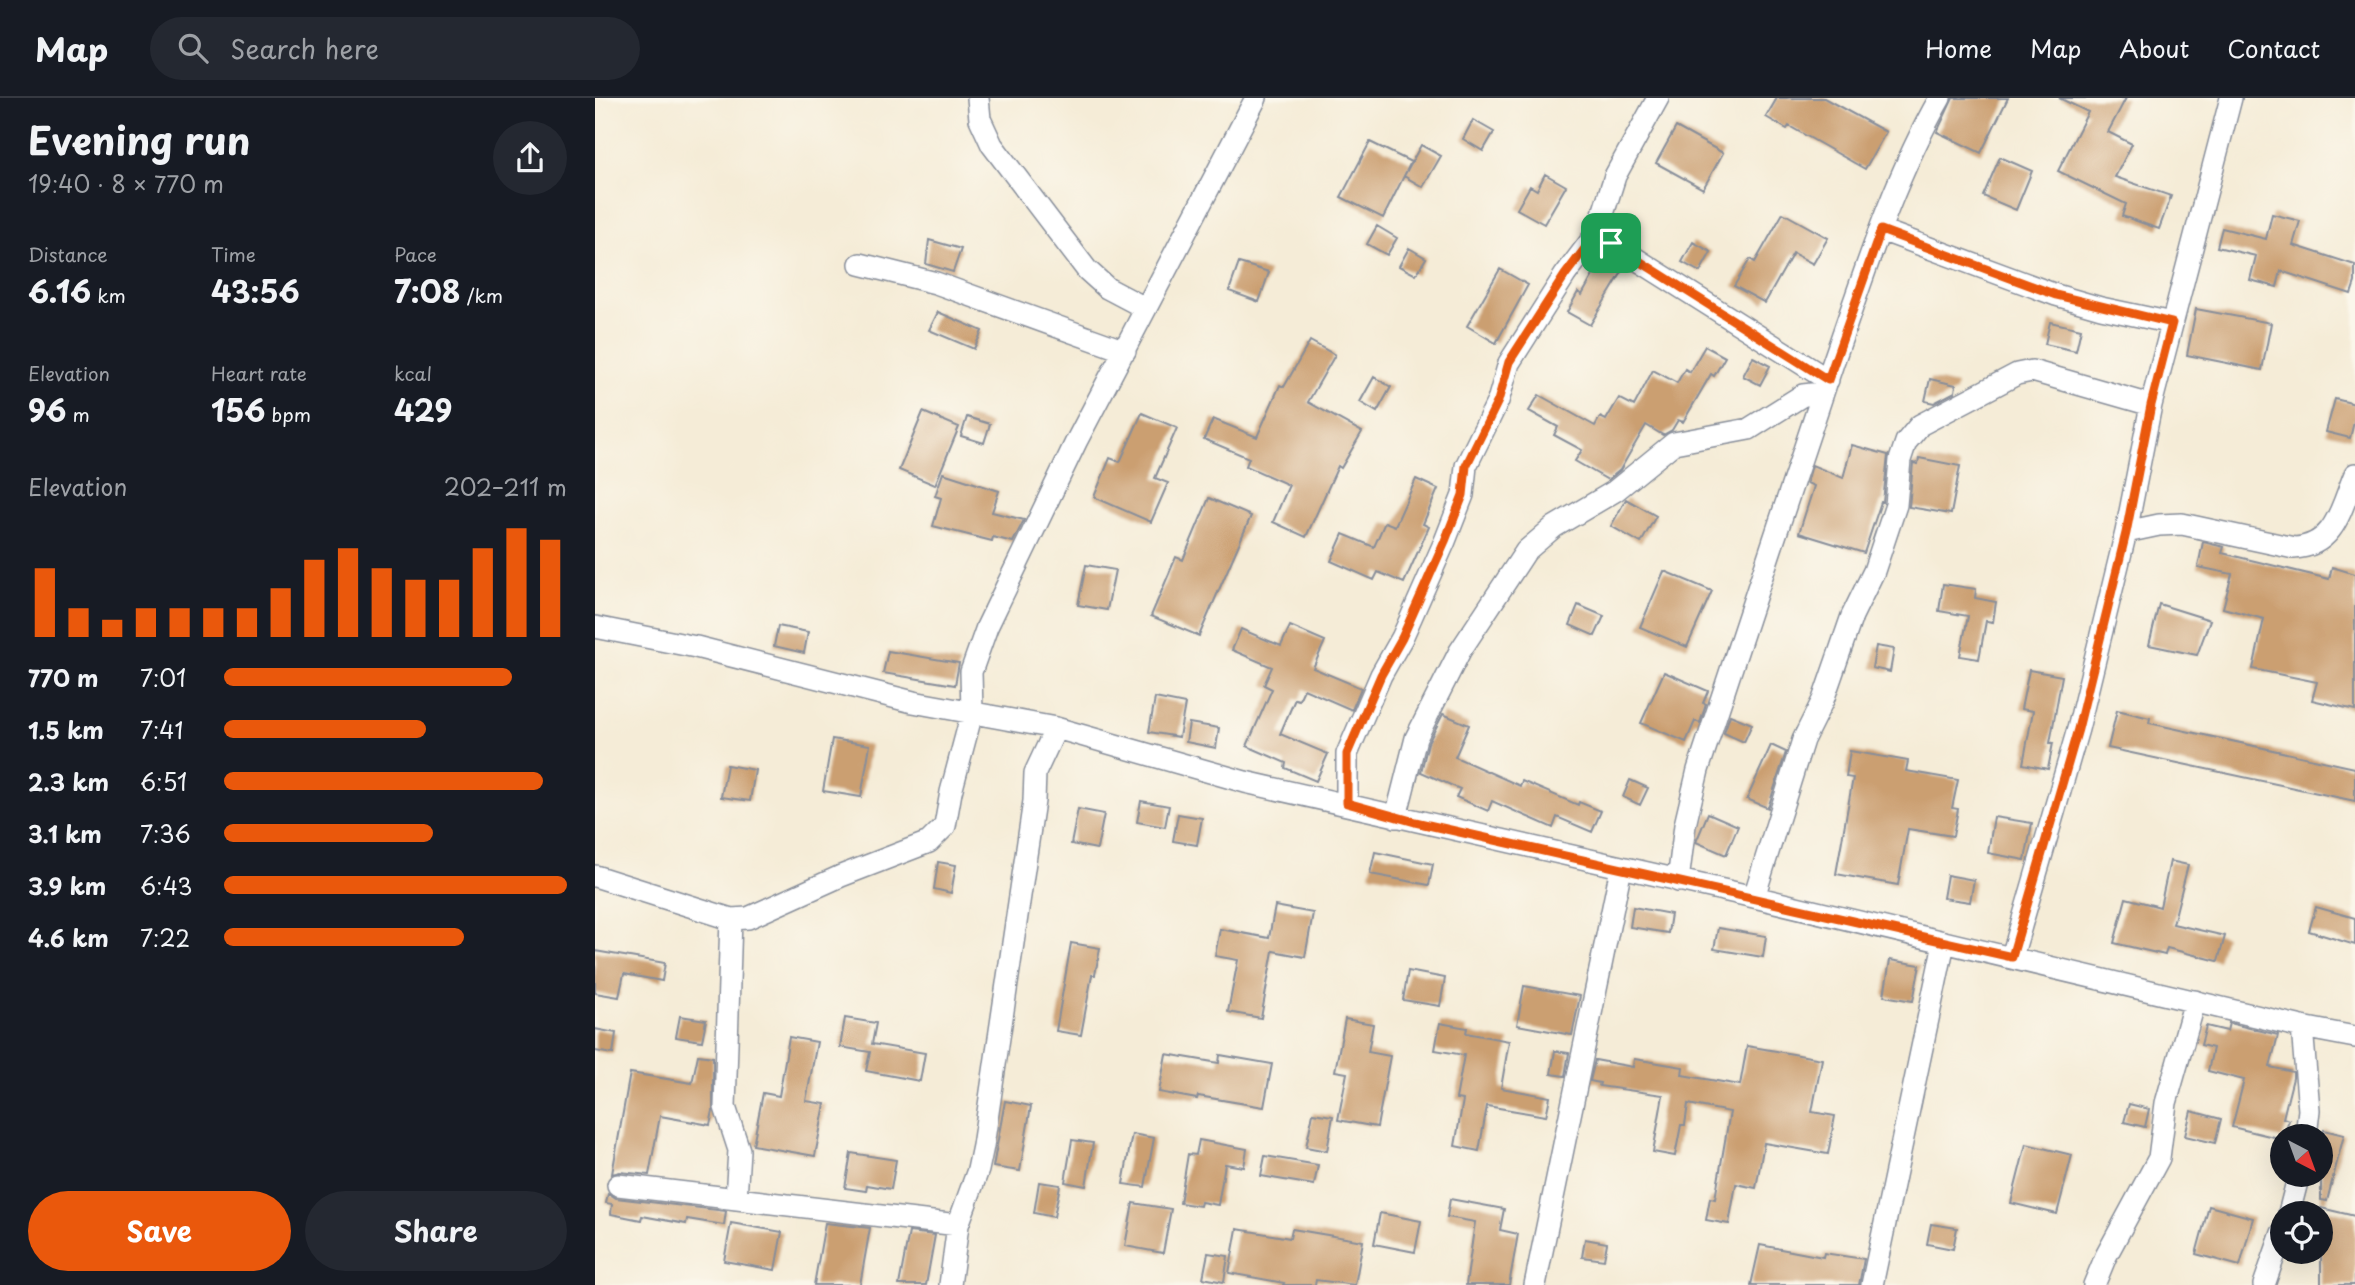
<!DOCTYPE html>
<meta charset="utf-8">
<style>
:root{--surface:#171b24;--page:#242831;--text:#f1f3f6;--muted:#9ea1a6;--line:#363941;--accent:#ea580c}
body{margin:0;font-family:"Playpen Sans",sans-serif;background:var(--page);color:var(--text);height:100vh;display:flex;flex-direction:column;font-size:26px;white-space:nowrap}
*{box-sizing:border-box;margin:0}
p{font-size:23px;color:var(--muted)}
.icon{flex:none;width:38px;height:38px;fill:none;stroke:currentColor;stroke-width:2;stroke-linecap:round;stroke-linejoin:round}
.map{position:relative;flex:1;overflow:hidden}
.details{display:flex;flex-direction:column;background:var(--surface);width:595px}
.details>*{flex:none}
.needle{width:46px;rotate:139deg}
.controls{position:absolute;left:1675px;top:1026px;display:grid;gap:14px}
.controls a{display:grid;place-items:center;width:63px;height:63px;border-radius:50%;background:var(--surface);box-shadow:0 7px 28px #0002;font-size:35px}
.pin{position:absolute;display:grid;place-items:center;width:60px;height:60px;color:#fff;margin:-30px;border-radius:14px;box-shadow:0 4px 10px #0006}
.round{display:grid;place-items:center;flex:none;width:74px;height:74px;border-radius:37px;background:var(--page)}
.headline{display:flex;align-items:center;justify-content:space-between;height:119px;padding:0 28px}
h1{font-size:38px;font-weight:700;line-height:52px}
.metrics{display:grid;grid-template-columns:repeat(3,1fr);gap:10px;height:119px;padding:7px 28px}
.metrics div{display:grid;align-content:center}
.metrics b{font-size:30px;font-weight:700}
.metrics small{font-size:19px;font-weight:400}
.metrics p{font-size:19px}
.chart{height:196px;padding:14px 28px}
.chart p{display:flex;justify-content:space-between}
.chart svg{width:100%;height:126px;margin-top:7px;stroke:var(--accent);stroke-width:6}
.cta{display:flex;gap:14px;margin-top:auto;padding:14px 28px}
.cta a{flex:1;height:80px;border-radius:42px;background:var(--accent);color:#fff;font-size:28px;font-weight:700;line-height:80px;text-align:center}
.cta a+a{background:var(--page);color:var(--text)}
ul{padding:0 28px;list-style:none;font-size:23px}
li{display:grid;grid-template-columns:112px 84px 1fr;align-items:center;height:52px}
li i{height:18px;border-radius:9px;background:var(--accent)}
header{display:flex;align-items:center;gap:42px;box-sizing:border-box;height:98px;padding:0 35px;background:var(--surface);border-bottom:2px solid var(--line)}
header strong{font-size:33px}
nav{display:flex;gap:38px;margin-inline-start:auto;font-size:24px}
.search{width:490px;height:63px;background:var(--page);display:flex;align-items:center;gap:18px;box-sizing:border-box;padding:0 24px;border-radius:38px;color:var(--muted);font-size:26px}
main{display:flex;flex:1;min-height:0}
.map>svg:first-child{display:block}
.building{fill:#cb9f71}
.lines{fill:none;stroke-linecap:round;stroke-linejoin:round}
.minor-casing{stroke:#888e9a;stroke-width:24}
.minor{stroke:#fff;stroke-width:21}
.route-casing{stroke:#fff;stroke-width:14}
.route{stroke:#ea580c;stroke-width:9}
</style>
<header>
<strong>Map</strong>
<div class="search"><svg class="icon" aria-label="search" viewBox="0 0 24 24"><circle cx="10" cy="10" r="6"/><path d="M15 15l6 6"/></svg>Search here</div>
<nav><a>Home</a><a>Map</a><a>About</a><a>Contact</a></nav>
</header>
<main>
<section class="details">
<div class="headline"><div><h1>Evening run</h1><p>19:40 · 8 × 770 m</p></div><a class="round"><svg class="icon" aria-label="share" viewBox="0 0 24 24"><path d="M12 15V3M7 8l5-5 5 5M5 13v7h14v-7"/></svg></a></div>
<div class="metrics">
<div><p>Distance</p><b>6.16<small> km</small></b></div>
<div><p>Time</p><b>43:56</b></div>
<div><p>Pace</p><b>7:08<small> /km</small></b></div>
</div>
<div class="metrics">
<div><p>Elevation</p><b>96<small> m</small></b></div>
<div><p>Heart rate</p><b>156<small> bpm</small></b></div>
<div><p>kcal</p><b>429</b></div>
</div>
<div class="chart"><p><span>Elevation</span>202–211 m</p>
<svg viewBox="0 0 160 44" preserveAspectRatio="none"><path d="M5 44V20M15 44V34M25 44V38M35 44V34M45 44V34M55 44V34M65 44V34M75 44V27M85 44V17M95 44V13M105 44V20M115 44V24M125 44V24M135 44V13M145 44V6M155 44V10"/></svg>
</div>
<ul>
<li><b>770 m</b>7:01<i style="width:84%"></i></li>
<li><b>1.5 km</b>7:41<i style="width:59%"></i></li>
<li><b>2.3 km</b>6:51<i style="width:93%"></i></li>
<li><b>3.1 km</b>7:36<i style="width:61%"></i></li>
<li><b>3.9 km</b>6:43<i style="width:100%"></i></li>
<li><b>4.6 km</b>7:22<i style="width:70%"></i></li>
</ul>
<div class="cta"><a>Save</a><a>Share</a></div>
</section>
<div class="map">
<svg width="1760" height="1187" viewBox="0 0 1760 1187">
<rect width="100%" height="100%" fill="#fbf7ec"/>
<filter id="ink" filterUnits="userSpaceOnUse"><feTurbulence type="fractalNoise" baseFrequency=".0143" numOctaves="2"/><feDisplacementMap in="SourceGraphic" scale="14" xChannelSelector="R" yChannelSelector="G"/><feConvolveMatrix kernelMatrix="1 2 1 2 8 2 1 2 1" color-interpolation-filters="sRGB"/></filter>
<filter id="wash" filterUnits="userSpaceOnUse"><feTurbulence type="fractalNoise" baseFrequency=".00686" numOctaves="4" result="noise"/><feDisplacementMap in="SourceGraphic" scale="28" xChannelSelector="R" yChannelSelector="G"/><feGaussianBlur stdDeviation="1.57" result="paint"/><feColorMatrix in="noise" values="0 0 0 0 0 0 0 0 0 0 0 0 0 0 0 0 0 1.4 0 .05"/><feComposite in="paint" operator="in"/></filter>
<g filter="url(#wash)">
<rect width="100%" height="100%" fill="#f5ecd7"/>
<g id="blocks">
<path class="building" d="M 1182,0 L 1229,0 L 1291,34 L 1270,71 L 1194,28 L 1192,31 L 1171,19 Z
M 1358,0 L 1413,0 L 1386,55 L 1342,34 Z
M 1464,0 L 1531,0 L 1513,34 L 1537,46 L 1520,79 L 1576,98 L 1564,131 L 1527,118 L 1531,106 L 1463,73 L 1493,14 Z
M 878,22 L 899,34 L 888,53 L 868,41 Z
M 1081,29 L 1128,55 L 1108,91 L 1061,65 Z
M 775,44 L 816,64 L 788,120 L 746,99 Z
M 826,47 L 846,58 L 828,89 L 809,78 Z
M 1405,59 L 1437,73 L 1421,112 L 1388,98 Z
M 950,76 L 971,88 L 949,126 L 922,111 L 935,88 L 942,92 Z
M 1188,115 L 1233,140 L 1218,166 L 1198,155 L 1170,205 L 1139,188 L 1155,161 L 1160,164 Z
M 1677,116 L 1705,123 L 1698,147 L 1760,167 L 1760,184 L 1756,196 L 1686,173 L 1682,189 L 1655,182 L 1661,158 L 1622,149 L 1627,130 L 1671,141 Z
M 782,128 L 802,140 L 792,157 L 772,146 Z
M 334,142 L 366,151 L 358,174 L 331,166 Z
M 1098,144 L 1116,154 L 1105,174 L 1087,164 Z
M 814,150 L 831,160 L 821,177 L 804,168 Z
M 1010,156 L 1030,169 L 995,227 L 972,214 L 983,194 L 987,197 Z
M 644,165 L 674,174 L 664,204 L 634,193 Z
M 905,171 L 933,187 L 901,245 L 872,228 Z
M 1601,211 L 1676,225 L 1667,272 L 1592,257 Z
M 343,214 L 387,233 L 379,251 L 334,232 Z
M 1455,224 L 1486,231 L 1481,253 L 1450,246 Z
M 715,243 L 740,257 L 713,304 L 767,334 L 746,370 L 743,368 L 711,439 L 678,424 L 694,387 L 651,368 L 654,360 L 609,341 L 618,321 L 662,339 L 685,287 L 689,289 Z
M 1110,248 L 1130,259 L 1119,278 L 1116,276 L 1088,324 L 1083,322 L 1077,332 L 1068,337 L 1051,327 L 1025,372 L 1013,382 L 980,363 L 987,352 L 959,337 L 963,329 L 934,313 L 944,297 L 1000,328 L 1005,319 L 1011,322 L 1024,300 L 1039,308 L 1058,272 L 1082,285 L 1090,271 L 1095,274 Z
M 1158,259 L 1175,268 L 1165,287 L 1148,278 Z
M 779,279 L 796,289 L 782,314 L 765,304 Z
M 1335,281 L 1361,287 L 1360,294 L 1339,305 L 1330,303 Z
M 1740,301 L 1760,306 L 1760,320 L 1755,340 L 1731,334 Z
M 328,314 L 364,329 L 340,387 L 304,372 Z
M 547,315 L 582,330 L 560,380 L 573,385 L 556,424 L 499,399 L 515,360 L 525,364 Z
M 372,319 L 395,326 L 389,345 L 366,338 Z
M 1257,347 L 1293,357 L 1288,404 L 1286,404 L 1269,455 L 1204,435 L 1219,388 L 1212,385 L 1217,367 L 1248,380 Z
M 1324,360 L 1365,368 L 1356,416 L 1314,409 L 1318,365 L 1323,366 Z
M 348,375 L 404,393 L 397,414 L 429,422 L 418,444 L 398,439 L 397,443 L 338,428 L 346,400 L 340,398 Z
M 821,381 L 843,391 L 828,426 L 834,429 L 809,485 L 783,474 L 779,482 L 736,463 L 748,436 L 779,449 L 790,424 L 800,428 Z
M 614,400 L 656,418 L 604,538 L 556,518 L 581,459 L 588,462 Z
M 1031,401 L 1061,418 L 1046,445 L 1016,428 Z
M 1608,444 L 1629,449 L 1627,455 L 1734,481 L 1737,469 L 1760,476 L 1760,612 L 1717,602 L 1722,584 L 1658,571 L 1669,521 L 1628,510 L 1637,476 L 1603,469 Z
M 491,467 L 520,472 L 512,512 L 483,507 Z
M 1069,473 L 1117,493 L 1092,549 L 1045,529 Z
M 1348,486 L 1381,491 L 1380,500 L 1401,504 L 1398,524 L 1391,523 L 1384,561 L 1365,558 L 1373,518 L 1344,513 Z
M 1564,506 L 1615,522 L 1602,557 L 1554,547 Z
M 983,507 L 1009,518 L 1000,538 L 975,527 Z
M 183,528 L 213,534 L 209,555 L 179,548 Z
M 695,528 L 730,543 L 718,570 L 766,590 L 757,612 L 709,591 L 704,602 L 700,601 L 685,636 L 733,656 L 721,683 L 690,670 L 691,665 L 652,648 L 677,591 L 669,587 L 677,569 L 637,552 L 646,531 L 686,548 Z
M 1281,548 L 1299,551 L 1295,574 L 1277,570 Z
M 293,553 L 364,565 L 360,587 L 288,575 Z
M 1434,572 L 1467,578 L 1455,645 L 1458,645 L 1453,671 L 1428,666 L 1438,613 L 1426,611 Z
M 1069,574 L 1113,593 L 1108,605 L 1111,606 L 1105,625 L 1100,623 L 1091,644 L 1046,625 Z
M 560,600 L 590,606 L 584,639 L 554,634 Z
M 1522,612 L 1555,620 L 1554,625 L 1760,670 L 1760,703 L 1513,650 Z
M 848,616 L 874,627 L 860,659 L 925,688 L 927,683 L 983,707 L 984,704 L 1006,713 L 997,734 L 962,719 L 958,730 L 897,703 L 893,713 L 861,699 L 865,691 L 826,674 L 833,645 Z
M 1135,617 L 1157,626 L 1149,644 L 1129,635 Z
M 594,625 L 624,630 L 621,650 L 591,644 Z
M 237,641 L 275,647 L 266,699 L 228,693 Z
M 1176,647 L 1191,654 L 1173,710 L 1152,701 Z
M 1255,653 L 1313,663 L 1311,673 L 1363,682 L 1357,710 L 1363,711 L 1358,738 L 1313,731 L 1303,787 L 1241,776 L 1258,680 L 1251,679 Z
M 132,667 L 160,672 L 155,703 L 126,699 Z
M 1035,682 L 1053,690 L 1045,707 L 1028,699 Z
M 546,703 L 574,708 L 570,729 L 542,724 Z
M 483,711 L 509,716 L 502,751 L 476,746 Z
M 1113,715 L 1143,728 L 1131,757 L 1101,744 Z
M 583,716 L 607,720 L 602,747 L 578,743 Z
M 1399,719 L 1437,725 L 1430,762 L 1393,755 Z
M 780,754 L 838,766 L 834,787 L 775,776 Z
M 1575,763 L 1593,767 L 1578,826 L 1630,838 L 1623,863 L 1572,850 L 1570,857 L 1519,845 L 1531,800 L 1565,809 Z
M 343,764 L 361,767 L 356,795 L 339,791 Z
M 1352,777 L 1379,782 L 1375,804 L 1348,800 Z
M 680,808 L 718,815 L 710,859 L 678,853 L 666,920 L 633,914 L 643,862 L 620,858 L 625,831 L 674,840 Z
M 1038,809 L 1076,816 L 1073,835 L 1035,829 Z
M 1721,809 L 1760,820 L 1760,847 L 1714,833 Z
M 1123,830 L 1171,838 L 1168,859 L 1119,851 Z
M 476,845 L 505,850 L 500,877 L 497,877 L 486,937 L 461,933 Z
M 0,853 L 70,865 L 67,883 L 29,876 L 24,899 L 0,895 Z
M 1295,862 L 1325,867 L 1318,903 L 1289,898 Z
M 813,873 L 850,880 L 845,908 L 808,902 Z
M 929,888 L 985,898 L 977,937 L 922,927 Z
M 85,918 L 111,922 L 107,943 L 81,939 Z
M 250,920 L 281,925 L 277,946 L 330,955 L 325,983 L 271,973 L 275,954 L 245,949 Z
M 750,921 L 778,926 L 773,954 L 795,958 L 782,1029 L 743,1022 L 752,975 L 740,973 Z
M 845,925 L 872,930 L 871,935 L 914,943 L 906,990 L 955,999 L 951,1018 L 892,1008 L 884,1053 L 860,1048 L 868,1002 L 861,1001 L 869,957 L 840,952 Z
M 1634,925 L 1683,937 L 1675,969 L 1698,974 L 1698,980 L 1688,1020 L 1694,1022 L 1687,1041 L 1637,1029 L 1649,982 L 1613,973 L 1618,950 L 1606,947 L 1611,928 L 1632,933 Z
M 0,931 L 21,935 L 18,956 L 0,953 Z
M 194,939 L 222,944 L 211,1003 L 230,1006 L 220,1058 L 158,1047 L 168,995 L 184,998 Z
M 1152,948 L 1227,961 L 1217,1014 L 1240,1018 L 1233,1056 L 1169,1045 L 1161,1090 L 1141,1086 L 1134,1126 L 1111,1122 L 1115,1100 L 1120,1101 L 1135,1014 L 1093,1006 L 1090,1027 L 1086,1027 L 1080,1058 L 1058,1054 L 1068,997 L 1004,988 L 1005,985 L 995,983 L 1000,962 L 1038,969 L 1039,961 L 1088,969 L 1087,977 L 1145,987 Z
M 960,953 L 974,955 L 970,978 L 956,976 Z
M 571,956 L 624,965 L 625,957 L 677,966 L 669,1009 L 603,998 L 602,1001 L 564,994 Z
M 103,957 L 118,959 L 118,1013 L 115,1027 L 65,1018 L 54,1077 L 25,1074 L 17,1076 L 35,975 L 97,985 Z
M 410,1003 L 436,1008 L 425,1073 L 398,1069 Z
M 1534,1006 L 1554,1011 L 1550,1029 L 1529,1024 Z
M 1596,1013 L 1626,1021 L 1620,1045 L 1590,1038 Z
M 718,1015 L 738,1018 L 732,1053 L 711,1049 Z
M 1729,1032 L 1749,1037 L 1732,1103 L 1726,1102 L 1726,1044 Z
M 537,1036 L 559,1040 L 550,1089 L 528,1086 Z
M 477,1042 L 498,1045 L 491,1088 L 470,1084 Z
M 604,1042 L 652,1051 L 649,1069 L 630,1066 L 623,1107 L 606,1104 L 605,1108 L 585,1105 L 593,1056 L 601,1057 Z
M 1431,1046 L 1477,1057 L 1462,1116 L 1416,1105 Z
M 256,1055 L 301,1062 L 296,1091 L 272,1087 L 271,1093 L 250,1090 Z
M 670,1058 L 723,1067 L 719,1087 L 666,1078 Z
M 444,1084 L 465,1087 L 459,1119 L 439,1115 Z
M 13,1095 L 21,1100 L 131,1113 L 129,1127 L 92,1121 L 91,1126 L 47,1118 L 46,1122 L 16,1116 L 17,1106 L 11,1105 Z
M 855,1101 L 909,1111 L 905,1132 L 923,1136 L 914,1187 L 871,1187 L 880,1124 L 852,1119 Z
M 538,1105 L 576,1111 L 568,1155 L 530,1148 Z
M 1614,1108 L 1658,1120 L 1645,1168 L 1601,1156 Z
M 1726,1110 L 1760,1118 L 1760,1187 L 1726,1187 Z
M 785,1115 L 826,1123 L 820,1154 L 779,1146 Z
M 136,1125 L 187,1134 L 180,1172 L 129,1163 Z
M 230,1125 L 275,1130 L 265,1187 L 219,1187 Z
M 1336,1126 L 1362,1130 L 1358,1151 L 1332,1146 Z
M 642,1131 L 695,1140 L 697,1131 L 768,1143 L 760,1187 L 721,1182 L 720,1187 L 688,1187 L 689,1185 L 634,1175 Z
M 314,1134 L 340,1137 L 331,1187 L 304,1187 Z
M 990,1141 L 1012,1145 L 1009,1162 L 987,1159 Z
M 1165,1147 L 1228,1159 L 1229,1155 L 1269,1161 L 1264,1187 L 1156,1187 Z
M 613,1155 L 633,1158 L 629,1184 L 608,1180 Z"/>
</g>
</g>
<g filter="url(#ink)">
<use href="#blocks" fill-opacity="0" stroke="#888e9a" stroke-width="2"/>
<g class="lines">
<defs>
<path id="minor" d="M 383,0 L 385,21 L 397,47 L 492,172 L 512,190 L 550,210
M 1063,0 L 1020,78 L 1007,119 L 1010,124 L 1009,136 L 1027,152 L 1233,282
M 1286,132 L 1461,197 L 1506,210 L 1577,225
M 265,166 L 341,185 L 530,253
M 1531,434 L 1564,427 L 1587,426 L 1699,450 C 1741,448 1746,409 1760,376
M 0,529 L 101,549 L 318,604 L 461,630 L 650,684 L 1159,799 L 1707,929 L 1760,939
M 752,705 L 752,656 L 786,577 L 807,540 L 850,443 L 868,397 L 871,368 L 903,303 L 914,265 L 970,177 L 1010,124
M 801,719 L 821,640 L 865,553 L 931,453 L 959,429 L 1020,393 L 1079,345 L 1154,331 L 1208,297 L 1217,296 L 1227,298
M 0,778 L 136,821 L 153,820 L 246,778 L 334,744 L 350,728 L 356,694 L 377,615 L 376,574 L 392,529 L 481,344 L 661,0
M 1083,783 L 1090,727 L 1103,672 C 1148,537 1192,400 1238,265 C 1269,176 1298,82 1345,0
M 1159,799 L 1208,642 L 1228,602 L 1257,518 L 1279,473 L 1301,407 L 1305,362 L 1311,344 L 1325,327 L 1422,276 L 1437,273 L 1556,307
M 136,821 L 130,1009 L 144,1052 L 141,1101
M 1417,859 L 1483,631 L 1531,434 L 1556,307 L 1636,0
M 1707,929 L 1714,1012 L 1711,1038
M 23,1087 L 363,1127
M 1694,1115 L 1704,1076
M 355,1187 L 363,1127 L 383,1072 L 388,1048 L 439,703 L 440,675 L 461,630
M 940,1187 L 1026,770
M 1277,1187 L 1349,845
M 1499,1187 L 1511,1158 L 1564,1060 L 1571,1005 L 1600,903
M 1669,1187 L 1687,1135"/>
</defs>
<use href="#minor" class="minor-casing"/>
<use href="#minor" class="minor"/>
</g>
</g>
<g class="lines" filter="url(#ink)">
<defs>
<path id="route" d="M 1010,124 L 1009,136 L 1027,152 L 1233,282 L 1286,132 L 1461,197 L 1577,225 L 1556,307 L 1531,435 L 1483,631 L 1417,859 L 820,724 L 752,705 L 752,656 L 786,577 L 807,540 L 850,443 L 868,397 L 871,368 L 903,303 L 914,264 L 970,177 Z"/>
</defs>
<use href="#route" class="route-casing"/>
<use href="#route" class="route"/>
</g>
</svg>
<div class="controls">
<a><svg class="needle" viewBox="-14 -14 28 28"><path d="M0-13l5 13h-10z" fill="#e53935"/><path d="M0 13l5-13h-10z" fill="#9ea1a6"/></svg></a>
<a><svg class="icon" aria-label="locate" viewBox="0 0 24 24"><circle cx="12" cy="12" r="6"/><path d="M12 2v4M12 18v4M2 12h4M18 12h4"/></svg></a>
</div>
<div class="pin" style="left:1016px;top:145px;background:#1e9e55"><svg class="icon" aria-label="arrive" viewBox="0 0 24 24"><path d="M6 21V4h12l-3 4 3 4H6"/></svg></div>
</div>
</main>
